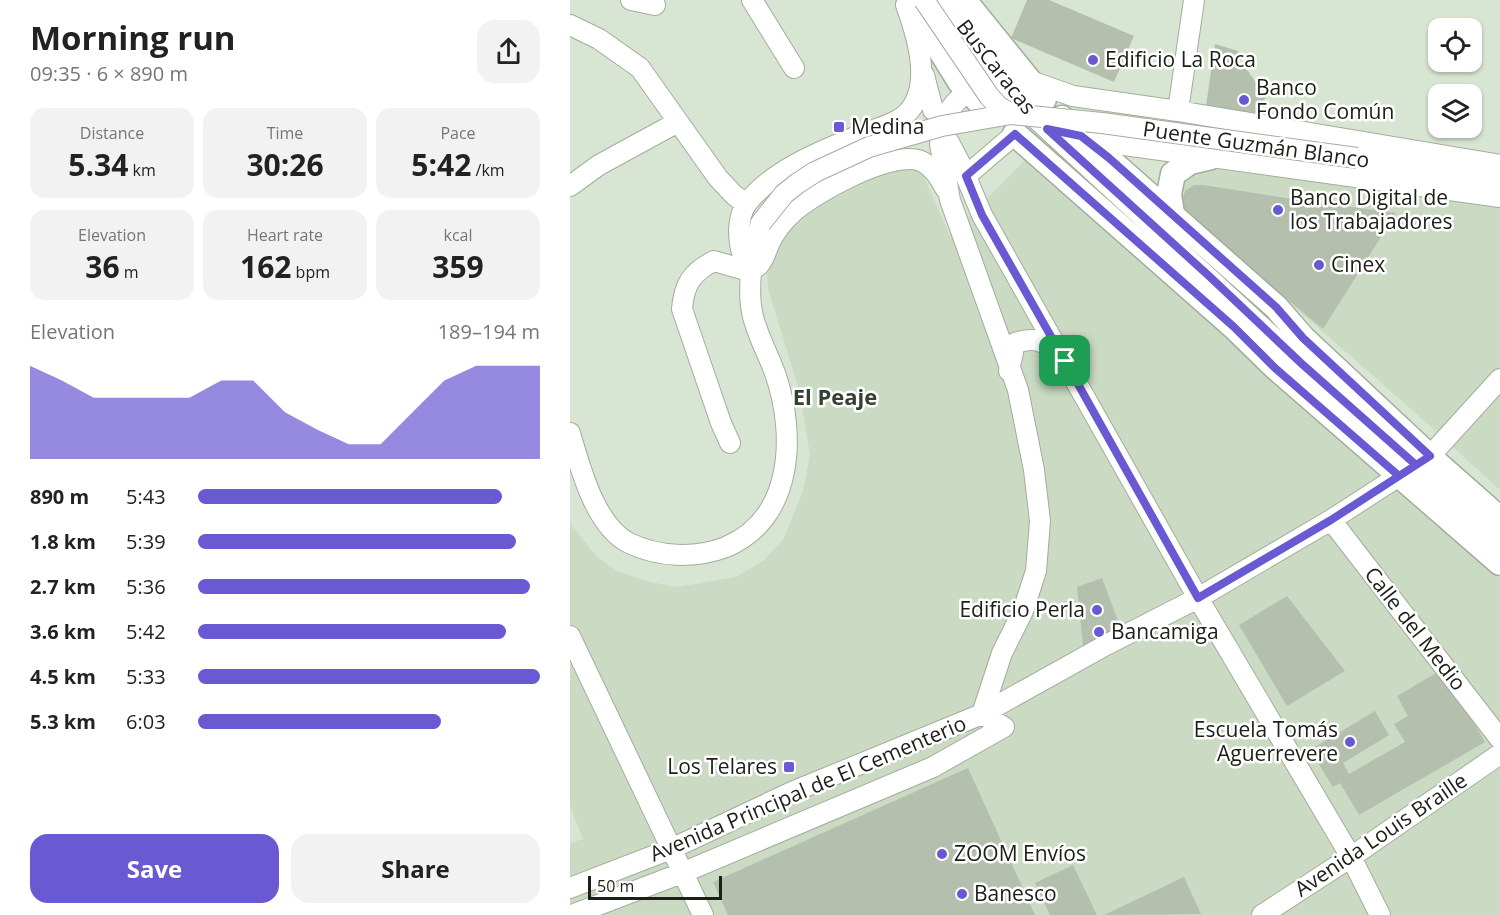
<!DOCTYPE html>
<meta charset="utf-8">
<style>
:root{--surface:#fff;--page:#f2f2f2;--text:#222;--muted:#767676;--accent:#6959d2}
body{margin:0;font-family:"Open Sans",sans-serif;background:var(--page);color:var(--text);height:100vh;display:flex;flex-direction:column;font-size:22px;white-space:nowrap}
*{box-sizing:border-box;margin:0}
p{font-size:20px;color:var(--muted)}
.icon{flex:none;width:33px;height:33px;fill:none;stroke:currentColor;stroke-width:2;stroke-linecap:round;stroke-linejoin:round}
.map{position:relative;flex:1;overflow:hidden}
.sheet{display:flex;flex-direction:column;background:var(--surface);width:570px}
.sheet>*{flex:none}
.controls{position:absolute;left:858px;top:18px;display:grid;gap:12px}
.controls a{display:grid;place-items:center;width:54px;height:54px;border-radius:12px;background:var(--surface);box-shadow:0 2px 4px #0004;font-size:30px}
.scale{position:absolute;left:18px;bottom:15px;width:134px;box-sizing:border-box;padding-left:6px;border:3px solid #1b1f18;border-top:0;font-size:16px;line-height:21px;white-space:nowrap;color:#1b1f18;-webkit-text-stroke:4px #fff;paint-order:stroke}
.pin{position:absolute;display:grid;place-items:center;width:51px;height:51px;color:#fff;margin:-26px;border-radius:12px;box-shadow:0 3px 9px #0006}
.round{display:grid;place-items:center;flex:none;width:63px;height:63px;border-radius:18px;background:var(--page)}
.head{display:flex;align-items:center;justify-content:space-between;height:102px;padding:0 30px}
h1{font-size:33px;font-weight:700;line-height:45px}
.figures{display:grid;grid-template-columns:repeat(3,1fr);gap:9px;height:102px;padding:6px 30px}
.figures div{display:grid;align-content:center;border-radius:15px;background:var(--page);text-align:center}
.figures b{font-size:30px;font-weight:700}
.figures small{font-size:16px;font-weight:400}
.figures p{font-size:16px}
.chart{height:168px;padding:12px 30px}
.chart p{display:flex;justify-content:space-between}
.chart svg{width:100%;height:108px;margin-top:6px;fill:var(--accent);opacity:.7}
.primary-button{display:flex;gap:12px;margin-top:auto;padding:12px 30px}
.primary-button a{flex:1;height:69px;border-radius:18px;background:var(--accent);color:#fff;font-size:24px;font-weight:700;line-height:69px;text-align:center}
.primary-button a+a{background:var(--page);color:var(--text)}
ul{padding:0 30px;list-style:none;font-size:20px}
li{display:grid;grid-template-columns:96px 72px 1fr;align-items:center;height:45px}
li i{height:15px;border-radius:8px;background:var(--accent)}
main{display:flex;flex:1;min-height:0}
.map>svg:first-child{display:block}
.built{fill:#cadac3}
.building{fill:#b4bfae}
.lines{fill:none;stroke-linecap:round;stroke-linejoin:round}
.minor-tunnel{stroke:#b3bdae;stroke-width:20;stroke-dasharray:20 10;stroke-linecap:butt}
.minor-casing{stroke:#a2ad9c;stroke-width:22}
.major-casing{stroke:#a2ad9c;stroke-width:27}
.minor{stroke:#fff;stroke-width:20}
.major{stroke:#fff;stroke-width:24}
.minor-bridge-casing{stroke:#a2ad9c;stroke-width:22;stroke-linecap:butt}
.minor-bridge{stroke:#fff;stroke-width:20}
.route-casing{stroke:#fff;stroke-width:12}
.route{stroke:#6959d2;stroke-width:8}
.poi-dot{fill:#6959d2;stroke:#fff;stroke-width:2}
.labels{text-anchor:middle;stroke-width:5;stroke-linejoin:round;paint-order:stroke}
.poi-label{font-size:21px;fill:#1b1f18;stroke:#fff;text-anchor:start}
.street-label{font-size:21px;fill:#1b1f18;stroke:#fff}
.neighbourhood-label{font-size:22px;font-weight:bold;fill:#364031;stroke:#fff}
</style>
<main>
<section class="sheet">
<div class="head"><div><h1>Morning run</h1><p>09:35 · 6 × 890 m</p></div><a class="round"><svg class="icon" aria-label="share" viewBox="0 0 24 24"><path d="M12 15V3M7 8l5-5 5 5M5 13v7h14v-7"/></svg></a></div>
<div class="figures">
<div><p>Distance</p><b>5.34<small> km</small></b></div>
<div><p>Time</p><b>30:26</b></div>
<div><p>Pace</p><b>5:42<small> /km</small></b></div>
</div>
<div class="figures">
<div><p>Elevation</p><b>36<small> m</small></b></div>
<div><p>Heart rate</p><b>162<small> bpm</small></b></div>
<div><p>kcal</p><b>359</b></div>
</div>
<div class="chart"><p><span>Elevation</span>189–194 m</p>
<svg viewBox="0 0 160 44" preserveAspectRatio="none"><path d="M0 44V6L10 12L20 19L30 19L40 19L50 19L60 12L70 12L80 25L90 32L100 38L110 38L120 25L130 12L140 6L150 6L160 6V44z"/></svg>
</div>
<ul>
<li><b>890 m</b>5:43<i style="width:89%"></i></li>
<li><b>1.8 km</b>5:39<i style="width:93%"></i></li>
<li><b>2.7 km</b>5:36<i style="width:97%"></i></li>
<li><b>3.6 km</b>5:42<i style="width:90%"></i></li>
<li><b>4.5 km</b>5:33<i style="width:100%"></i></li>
<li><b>5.3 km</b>6:03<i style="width:71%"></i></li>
</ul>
<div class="primary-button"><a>Save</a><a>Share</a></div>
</section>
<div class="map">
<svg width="930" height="915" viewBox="0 0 930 915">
<rect width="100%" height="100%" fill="#d9e5d3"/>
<path class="built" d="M 462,153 L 930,579 L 930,915 L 0,915 L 0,843 L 13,839 L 0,806 L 0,523 L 26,556 L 47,571 L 76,581 L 106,587 L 166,577 L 194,560 L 213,540 L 233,491 L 240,455 L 230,393 L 198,289 L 197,272 L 203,243 L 218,219 L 319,165 L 346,170 L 354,177 L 380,236 Z
M 636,168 L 930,202 L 930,490 L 830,399 L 607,205 L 604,182 Z"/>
<path class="building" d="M 457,0 L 479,0 L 564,36 L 544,82 L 441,38 Z
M 645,44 L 668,51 L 670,65 L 678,71 L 696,97 L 687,114 L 636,106 Z
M 624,185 L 633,185 L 716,198 L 826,213 L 753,329 L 612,212 L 611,201 L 614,194 L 616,190 Z
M 532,578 L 552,632 L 513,646 L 507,587 Z
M 717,596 L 775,671 L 717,706 L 669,625 Z
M 873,669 L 915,742 L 789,815 L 770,783 L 763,787 L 740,750 L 805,711 L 819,735 L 773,763 L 779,774 L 835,742 L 824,724 L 838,716 L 827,696 Z
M 398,768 L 465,915 L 158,915 L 143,882 Z
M 503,865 L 527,915 L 480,915 L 465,883 Z
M 614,877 L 631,914 L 534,915 Z"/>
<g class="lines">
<path class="minor-tunnel" d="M 325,122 C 349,118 356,119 374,135"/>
<defs>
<path id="minor" d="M 61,0 L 85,5
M 182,0 L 224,68
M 375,0 L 449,103 L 732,364 L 823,443 L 881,501 L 930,544
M 0,25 L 29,39 L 70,68 L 148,178 L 164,195 L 176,204
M 354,75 L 363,110
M 458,80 L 503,96 L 608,111 L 930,165
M 608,111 L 624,0
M 368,130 C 378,109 389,94 411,85
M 511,136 L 547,144 L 930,197
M 376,137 L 392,167 L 412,215 L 628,598 L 781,857 L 810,915
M 787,158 L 930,183
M 396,176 L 445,134
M 0,186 L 29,165 L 108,122
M 188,266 C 195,259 196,250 200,242 C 205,232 211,224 219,216 C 239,195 322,149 351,161 C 362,166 370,178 375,188
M 182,272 C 172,258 169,246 169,229 C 170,220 171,211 177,203 C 204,169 251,151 290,135 C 309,127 333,124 344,104 C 360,76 346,33 336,5
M 439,371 L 445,343 C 466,336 473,341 489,355
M 0,433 C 10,467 25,526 59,543 C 88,557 125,559 156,547 C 223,519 226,436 206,376 C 199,355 186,334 182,312 C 177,287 183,246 191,223
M 160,443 L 151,423 L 112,309 C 114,284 122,272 144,261 L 182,272
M 761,520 L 930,739
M 0,636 L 133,915
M 0,888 L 101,849 L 222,792 L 412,714 L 432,653 L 453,611 L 466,571 L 470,521 L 464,470 L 448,390 L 380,200 L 370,144
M 2,915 L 112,873 L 363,767 L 434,727 L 412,714 L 536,645 L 628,598 L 761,520 L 860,456 L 930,379
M 692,915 L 781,857 L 930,754"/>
<path id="major" d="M 339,0 L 390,82 L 419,112
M 394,0 L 474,99
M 492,118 L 706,307 L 733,338 L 871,467 L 930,519
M 445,134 L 664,327 L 705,367 L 930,563
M 602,214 L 599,194 L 603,174 L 620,162 L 641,157"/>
</defs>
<use href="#minor" class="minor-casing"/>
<use href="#major" class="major-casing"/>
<use href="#minor" class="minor"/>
<use href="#major" class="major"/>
<defs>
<path id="minor-bridge" d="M 354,0 L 419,96 L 428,106 L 441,114
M 191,223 L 214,194 L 228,183 L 245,172 L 299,147 L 372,126 L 441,114 L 532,123 L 787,158"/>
</defs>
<use href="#minor-bridge" class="minor-bridge-casing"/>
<use href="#minor-bridge" class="minor-bridge"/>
</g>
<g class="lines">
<defs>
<path id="route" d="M 495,361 L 628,598 L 761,520 L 860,456 L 733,338 L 706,307 L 539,158 L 511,136 L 477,129 L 639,276 L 732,364 L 846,465 L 829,476 L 705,368 L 664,327 L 445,134 L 396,176 L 412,215 L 495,361"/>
</defs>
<use href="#route" class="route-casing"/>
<use href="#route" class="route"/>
</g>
<g class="poi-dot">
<circle cx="523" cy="60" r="6"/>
<circle cx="674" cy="100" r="6"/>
<rect x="263" y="121" width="12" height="12" rx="3"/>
<circle cx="708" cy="210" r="6"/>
<circle cx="749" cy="265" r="6"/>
<circle cx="527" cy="610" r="6"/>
<circle cx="529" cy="632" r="6"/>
<circle cx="780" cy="742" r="6"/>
<rect x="213" y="761" width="12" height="12" rx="3"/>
<circle cx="372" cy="854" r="6"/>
<circle cx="392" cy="894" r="6"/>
</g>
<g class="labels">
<g class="poi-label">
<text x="535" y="67">Edificio La Roca</text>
<text x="686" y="95">Banco<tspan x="686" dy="24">Fondo Común</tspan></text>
<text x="281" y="134">Medina</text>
<text x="720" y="205">Banco Digital de<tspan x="720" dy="24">los Trabajadores</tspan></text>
<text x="761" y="272">Cinex</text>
<text x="515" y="617" text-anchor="end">Edificio Perla</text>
<text x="541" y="639">Bancamiga</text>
<text x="768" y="737" text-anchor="end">Escuela Tomás<tspan x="768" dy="24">Aguerrevere</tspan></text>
<text x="207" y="774" text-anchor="end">Los Telares</text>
<text x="384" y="861">ZOOM Envíos</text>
<text x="404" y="901">Banesco</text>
</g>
<g class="street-label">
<text transform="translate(426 67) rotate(52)" y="7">BusCaracas</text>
<text transform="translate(686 145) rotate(8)" y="7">Puente Guzmán Blanco</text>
<text transform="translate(845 629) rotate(52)" y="7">Calle del Medio</text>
<text transform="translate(238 789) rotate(-23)" y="7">Avenida Principal de El Cementerio</text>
<text transform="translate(811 835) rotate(-34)" y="7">Avenida Louis Braille</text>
</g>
<g class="neighbourhood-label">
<text x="265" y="405">El Peaje</text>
</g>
</g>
</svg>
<div class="controls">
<a><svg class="icon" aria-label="locate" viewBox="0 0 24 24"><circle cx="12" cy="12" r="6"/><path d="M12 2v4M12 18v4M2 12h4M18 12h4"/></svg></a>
<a><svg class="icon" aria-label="layers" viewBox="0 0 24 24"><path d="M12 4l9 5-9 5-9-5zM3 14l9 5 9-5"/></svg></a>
</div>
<div class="scale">50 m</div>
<div class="pin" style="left:495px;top:361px;background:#1e9e55"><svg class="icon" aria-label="arrive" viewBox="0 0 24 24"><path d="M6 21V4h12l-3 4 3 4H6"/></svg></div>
</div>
</main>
